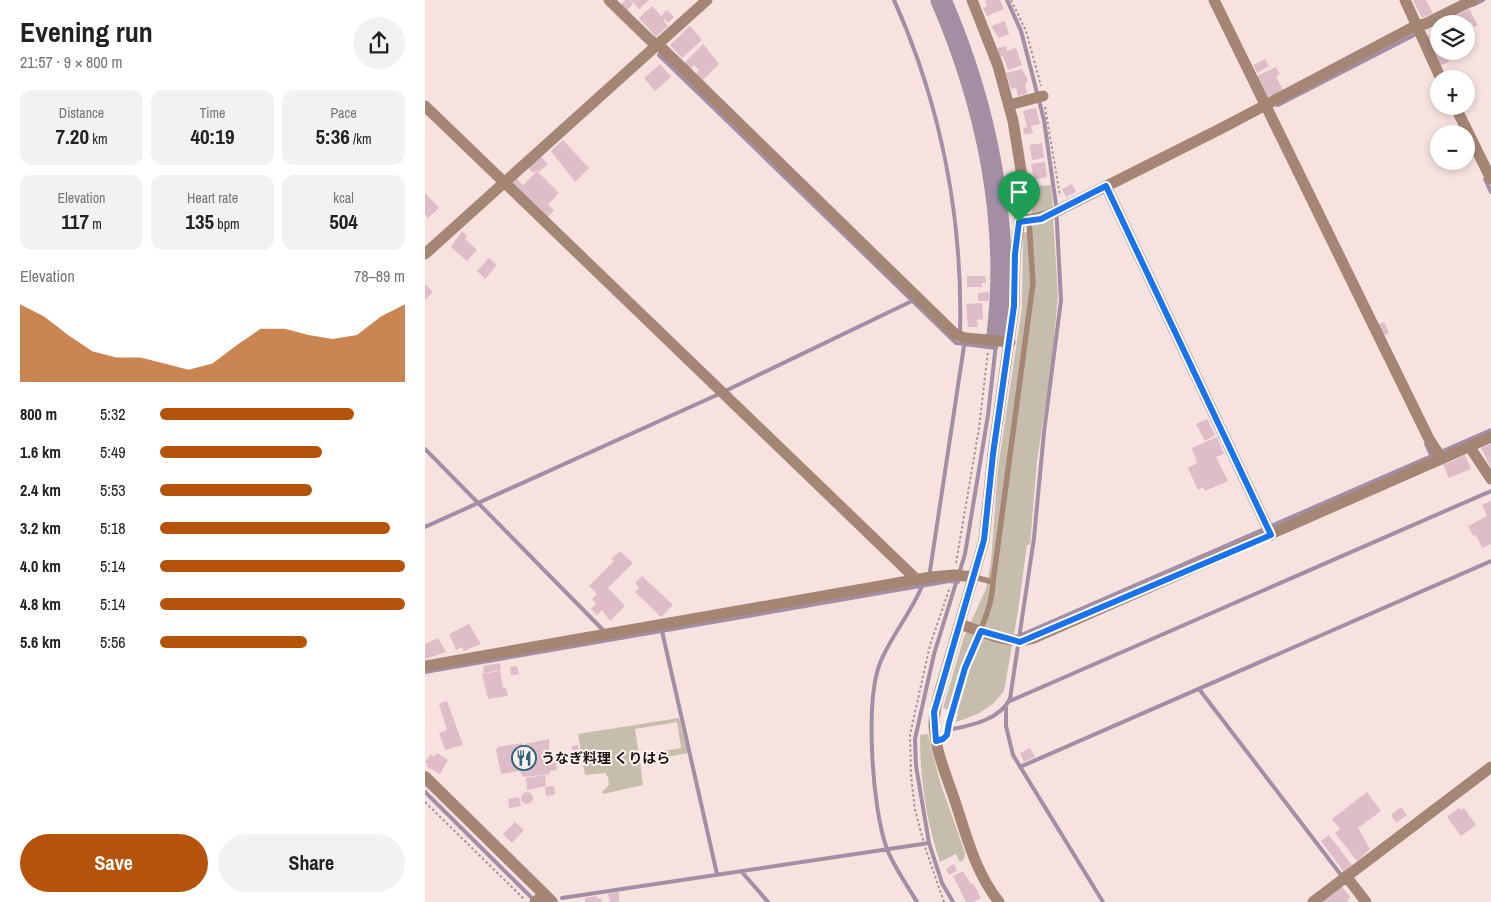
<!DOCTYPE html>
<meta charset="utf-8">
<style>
:root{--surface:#fff;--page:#f2f2f2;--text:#222;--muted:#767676;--accent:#b45309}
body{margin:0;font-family:"Archivo Narrow","Noto Sans JP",sans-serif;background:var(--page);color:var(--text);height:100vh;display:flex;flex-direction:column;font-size:19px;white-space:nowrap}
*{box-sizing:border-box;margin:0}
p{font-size:16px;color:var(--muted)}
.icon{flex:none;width:28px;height:28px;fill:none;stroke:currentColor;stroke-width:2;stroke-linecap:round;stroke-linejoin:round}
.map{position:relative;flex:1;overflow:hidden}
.drawer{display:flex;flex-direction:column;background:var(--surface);width:425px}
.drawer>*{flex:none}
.fabs{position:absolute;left:1005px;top:15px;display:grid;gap:10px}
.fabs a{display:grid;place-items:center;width:45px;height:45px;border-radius:50%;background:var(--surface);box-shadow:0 2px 8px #0003;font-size:25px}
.pin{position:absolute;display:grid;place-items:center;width:42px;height:42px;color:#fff;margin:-51px -21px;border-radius:50% 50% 50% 0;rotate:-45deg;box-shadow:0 0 5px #0007}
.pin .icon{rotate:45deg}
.round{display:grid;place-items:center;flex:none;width:52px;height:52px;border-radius:26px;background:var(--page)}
.headline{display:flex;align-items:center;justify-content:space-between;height:85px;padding:0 20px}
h1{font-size:28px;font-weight:700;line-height:38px}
.figures{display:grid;grid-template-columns:repeat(3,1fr);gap:8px;height:85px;padding:5px 20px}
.figures div{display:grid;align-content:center;border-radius:12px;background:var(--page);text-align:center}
.figures b{font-size:21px;font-weight:700}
.figures small{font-size:14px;font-weight:400}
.figures p{font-size:14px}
.chart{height:140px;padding:10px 20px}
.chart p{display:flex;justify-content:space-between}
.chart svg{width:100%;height:90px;margin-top:5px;fill:var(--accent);opacity:.7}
.primary-button{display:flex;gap:10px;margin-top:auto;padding:10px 20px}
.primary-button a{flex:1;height:58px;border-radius:30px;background:var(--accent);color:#fff;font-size:20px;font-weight:700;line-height:58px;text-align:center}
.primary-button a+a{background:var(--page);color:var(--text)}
ul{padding:0 20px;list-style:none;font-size:16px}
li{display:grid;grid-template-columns:80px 60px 1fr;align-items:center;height:38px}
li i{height:12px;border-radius:6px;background:var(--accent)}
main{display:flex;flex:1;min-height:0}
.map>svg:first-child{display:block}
.green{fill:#c7bdac;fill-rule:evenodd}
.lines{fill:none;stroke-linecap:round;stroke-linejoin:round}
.stream{stroke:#a48ea5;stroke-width:4}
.river{stroke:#a48ea5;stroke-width:21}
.building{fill:#debcc8}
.path{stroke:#a69695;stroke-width:2;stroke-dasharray:2.5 2.5;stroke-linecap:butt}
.service{stroke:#a58674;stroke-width:5.5}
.minor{stroke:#a58674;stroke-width:11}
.tertiary{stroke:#a58674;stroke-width:12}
.route-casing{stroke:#fff;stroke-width:10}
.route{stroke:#1a73e8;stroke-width:6}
.labels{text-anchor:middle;stroke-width:4;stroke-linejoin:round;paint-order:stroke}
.poi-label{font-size:14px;font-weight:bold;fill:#1c1514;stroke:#fef2f0;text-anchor:start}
</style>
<main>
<section class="drawer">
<div class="headline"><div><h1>Evening run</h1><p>21:57 · 9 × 800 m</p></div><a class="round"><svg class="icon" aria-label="share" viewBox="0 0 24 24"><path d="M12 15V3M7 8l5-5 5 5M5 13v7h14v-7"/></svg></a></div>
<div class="figures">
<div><p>Distance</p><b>7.20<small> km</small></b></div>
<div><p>Time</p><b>40:19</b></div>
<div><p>Pace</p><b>5:36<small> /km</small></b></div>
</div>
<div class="figures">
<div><p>Elevation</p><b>117<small> m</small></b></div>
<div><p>Heart rate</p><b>135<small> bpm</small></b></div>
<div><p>kcal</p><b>504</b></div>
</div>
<div class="chart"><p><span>Elevation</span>78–89 m</p>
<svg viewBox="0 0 160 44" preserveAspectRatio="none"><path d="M0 44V6L10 12L20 21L30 29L40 32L50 32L60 35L70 38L80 35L90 26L100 18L110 18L120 21L130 23L140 21L150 12L160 6V44z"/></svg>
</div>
<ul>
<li><b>800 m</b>5:32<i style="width:79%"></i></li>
<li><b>1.6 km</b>5:49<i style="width:66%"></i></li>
<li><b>2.4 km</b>5:53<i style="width:62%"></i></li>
<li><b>3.2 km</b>5:18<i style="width:94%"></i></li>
<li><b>4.0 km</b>5:14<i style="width:100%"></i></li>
<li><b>4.8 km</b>5:14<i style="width:100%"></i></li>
<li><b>5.6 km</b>5:56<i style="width:60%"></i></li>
</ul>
<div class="primary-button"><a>Save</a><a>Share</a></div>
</section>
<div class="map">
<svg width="1066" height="902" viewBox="0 0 1066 902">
<rect width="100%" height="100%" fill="#f7e2e0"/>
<path class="green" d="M 626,185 L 628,209 L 607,214 L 605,187 Z
M 628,218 L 633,295 L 627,360 L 612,461 L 605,545 L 602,545 L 593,611 L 579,691 L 569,703 L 553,714 L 531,722 L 533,713 L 518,708 L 539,637 L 561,589 L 566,561 L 573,468 L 597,307 L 598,233 L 606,231 L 608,224 Z
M 254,718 L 263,753 L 215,762 L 218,785 L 178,794 L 177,792 L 184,785 L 183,777 L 180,773 L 160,775 L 153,734 ZM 252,722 L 256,748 L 214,755 L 210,729 Z
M 503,734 L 515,782 L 540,853 L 539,859 L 535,862 L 531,854 L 515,862 C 501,820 495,779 495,735 Z"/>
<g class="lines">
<path class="stream" d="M 469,0 C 516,105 538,219 535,333
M 1048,5 L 1058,0
M 234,55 L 531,343 L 571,348
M 853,105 L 993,33
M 1060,179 L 1066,192
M 1001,444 L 1007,457
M 0,449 L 179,631
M 0,527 L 294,394 L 487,301
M 505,571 L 539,346
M 237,631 L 292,874
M 594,636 L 1066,430
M 0,672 L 524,581 L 533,582
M 774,689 L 916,875
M 585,701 L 1066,491
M 581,707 L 581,726 L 588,755 L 678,902
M 528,729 C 548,725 575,719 585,699 L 609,538 L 619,432 L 636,300 L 631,205 L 619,120 L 596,31 L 582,0
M 595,767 L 1066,561
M 0,792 L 109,900
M 316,871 L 343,902
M 137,898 L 504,843
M 492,902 C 482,885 469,867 462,849 C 447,809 440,702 455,663 C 466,636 486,613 497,586
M 528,902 L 517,883 L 504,843 L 491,766 L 490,739 L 509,654 L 540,554 L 563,415 L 572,335"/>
<path class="river" d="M 516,0 C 561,104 586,221 572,335"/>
</g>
<path class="building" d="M 201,0 L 205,0 L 208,4 L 202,10 L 196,4 Z
M 206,0 L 224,0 L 214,9 Z
M 563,0 L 575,0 L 579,9 L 562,16 L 558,8 L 562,6 L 560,1 Z
M 988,0 L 1001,0 L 1008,13 L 997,18 Z
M 227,6 L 236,16 L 242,10 L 249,17 L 243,23 L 240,19 L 239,21 L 243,26 L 231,37 L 214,18 Z
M 1044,9 L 1053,25 L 1049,27 L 1046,22 L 1027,24 L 1025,19 Z
M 580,21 L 584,34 L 574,38 L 566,26 Z
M 265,26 L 277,40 L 257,58 L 245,45 Z
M 1014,31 L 1014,51 L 1033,51 L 1023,58 L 1025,61 L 1015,66 L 1001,37 Z
M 278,44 L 294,64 L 278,80 L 271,74 L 274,70 L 269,65 L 266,69 L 259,63 Z
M 581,46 L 582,51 L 591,48 L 597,65 L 583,70 L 578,56 L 575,57 L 572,48 Z
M 840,59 L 844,66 L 832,73 L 828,65 Z
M 235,64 L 246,77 L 230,91 L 219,78 Z
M 851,67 L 855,74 L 851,76 L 858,90 L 842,98 L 832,76 Z
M 597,69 L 603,80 L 600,85 L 602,94 L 593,96 L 591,88 L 586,89 L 581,73 Z
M 611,108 L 615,124 L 606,126 L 608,133 L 600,135 L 598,128 L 602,127 L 598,111 Z
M 138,140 L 164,168 L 150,182 L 126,151 Z
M 617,143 L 619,158 L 607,160 L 605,145 Z
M 115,156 L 123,164 L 114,172 L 113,170 L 108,173 L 103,168 Z
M 620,162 L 622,177 L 609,180 L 606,164 Z
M 112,171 L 134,193 L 123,205 L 129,210 L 122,218 L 85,183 L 91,178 L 98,185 Z
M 647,184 L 651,192 L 641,197 L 637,189 Z
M 0,193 L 14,208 L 3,218 L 0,214 Z
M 37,231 L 42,236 L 40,239 L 52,250 L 42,261 L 26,247 Z
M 64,258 L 72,265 L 60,279 L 52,271 Z
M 542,276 L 560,276 L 561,283 L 557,283 L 557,287 L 542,287 Z
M 0,284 L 8,292 L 0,300 Z
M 564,292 L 564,301 L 553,301 L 553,293 Z
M 557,303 L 558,319 L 552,320 L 553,327 L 543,327 L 541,304 Z
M 959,322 L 964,333 L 957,336 L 952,325 Z
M 782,419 L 790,435 L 780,441 L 771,424 Z
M 792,437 L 799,454 L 791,457 L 803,481 L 780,491 L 778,487 L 773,490 L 763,468 L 772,463 L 767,448 Z
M 1066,444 L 1066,468 L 1056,448 Z
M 1040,455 L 1046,469 L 1024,478 L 1018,465 Z
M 1066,501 L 1066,544 L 1057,548 L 1051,535 L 1048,536 L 1043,526 L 1062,516 L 1057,505 Z
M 195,551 L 208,563 L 183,588 L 200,606 L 185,621 L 177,610 L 172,615 L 166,609 L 171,603 L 167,599 L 172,594 L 164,586 L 189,561 L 186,559 Z
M 217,576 L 248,605 L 236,617 L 210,592 L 214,587 L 210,583 Z
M 44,624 L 56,644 L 39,651 L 37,647 L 31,650 L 24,634 Z
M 13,638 L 21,652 L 0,659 L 0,644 Z
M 75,663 L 76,670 L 59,673 L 58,666 Z
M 92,666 L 94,674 L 86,675 L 85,667 Z
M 75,671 L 78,688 L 81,688 L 83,696 L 63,699 L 57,674 Z
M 22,701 L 38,745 L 20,750 L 14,733 L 22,730 L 14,704 Z
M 124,739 L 124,757 L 130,756 L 132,770 L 125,771 L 125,774 L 98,777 L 95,771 L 76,774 L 71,750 L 73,747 L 97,743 L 98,747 L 100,747 L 100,744 Z
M 153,745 L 155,761 L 149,762 L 147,746 Z
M 605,748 L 610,757 L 599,762 L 595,753 Z
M 12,753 L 23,760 L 15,774 L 1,766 L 3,764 L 0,762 L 6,754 L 9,757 Z
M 120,775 L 121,786 L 102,790 L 101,778 Z
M 129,786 L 130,795 L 121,796 L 120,787 Z
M 942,792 L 956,811 L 933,828 L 945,849 L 932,861 L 910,833 L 915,829 L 907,819 Z
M96 798a6 6 0 1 1 12 0a6 6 0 1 1-12 0Z
M 94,797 L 96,806 L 84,808 L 83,799 Z
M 976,807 L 982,815 L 971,823 L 966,815 Z
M 1034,808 L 1036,810 L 1039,808 L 1051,825 L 1036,836 L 1022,817 Z
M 90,822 L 99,830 L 87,843 L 78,834 Z
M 904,835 L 927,865 L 919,872 L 896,841 Z
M 529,864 L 532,871 L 524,875 L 521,869 Z
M 538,871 L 546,884 L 548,883 L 556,898 L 548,902 L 541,902 L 528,876 Z
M 917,887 L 925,897 L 922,902 L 894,902 Z
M 194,892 L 194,902 L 185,902 L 183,894 Z
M 172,896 L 172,899 L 176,898 L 177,902 L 160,902 L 160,898 Z"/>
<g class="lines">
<path class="path" d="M 508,0 C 551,102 580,217 566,329
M 586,0 L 601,31 L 616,86
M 620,107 L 635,196
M 531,563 L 554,428 L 563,351
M 0,802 L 99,899
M 519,902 L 500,847 L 490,810 L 486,775 L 485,735 L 505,645 L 525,587"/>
<path class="service" d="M 568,582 L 608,283 L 604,221
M 511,741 C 525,737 523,726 526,714 C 532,693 537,671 546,651 C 556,628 567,608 568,582 L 549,577"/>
<path class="minor" d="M 184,0 L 225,40 L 239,50 L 530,334 L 540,338 L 585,342
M 547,0 L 573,66 L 588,121 L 599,189 L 590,254 L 589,306 L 568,454 L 559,540 L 514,694 C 511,705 509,714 509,724 C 510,749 521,775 529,798 C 541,834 550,872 574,902
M 789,0 L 1004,439 L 1017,459
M 980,0 L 1016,79
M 584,105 L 618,96
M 0,106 L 491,579
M 1030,106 L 1066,179
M 681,186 L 846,535
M 594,222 L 624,215 L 799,127 L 990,26 L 1000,24 L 1048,0
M 0,254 L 282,0
M 1044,446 L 1066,479
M 535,624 C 559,632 584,646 609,638 L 1066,437
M 0,666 L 506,577 L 529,575 L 549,577
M 921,876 L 941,902
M 110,902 L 119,894
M 888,902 L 1066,767"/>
<path class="tertiary" d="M 0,777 L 127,902"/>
</g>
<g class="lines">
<defs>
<path id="route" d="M 681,186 L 846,535 L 595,642 L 556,631 L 540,668 L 524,723 L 522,735 L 518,739 L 511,741 L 509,712 L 559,540 L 568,454 L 589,306 L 590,254 L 594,222 L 616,219 Z"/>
</defs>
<use href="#route" class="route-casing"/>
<use href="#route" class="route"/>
</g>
<defs>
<symbol id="restaurant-ring" viewBox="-11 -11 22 22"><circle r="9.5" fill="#fef2f0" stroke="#2e617e" stroke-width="1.5"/><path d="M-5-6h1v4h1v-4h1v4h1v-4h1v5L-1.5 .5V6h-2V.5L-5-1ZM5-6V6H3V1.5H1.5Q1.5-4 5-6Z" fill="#2e617e"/></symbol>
</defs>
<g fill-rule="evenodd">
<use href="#restaurant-ring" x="85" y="744" width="28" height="28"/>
</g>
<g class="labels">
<g class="poi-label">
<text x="116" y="763">うなぎ料理 くりはら</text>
</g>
</g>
</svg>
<div class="fabs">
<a><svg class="icon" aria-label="layers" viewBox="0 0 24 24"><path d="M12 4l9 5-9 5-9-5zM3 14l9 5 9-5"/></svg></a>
<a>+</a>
<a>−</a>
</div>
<div class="pin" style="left:594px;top:222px;background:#1e9e55"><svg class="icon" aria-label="arrive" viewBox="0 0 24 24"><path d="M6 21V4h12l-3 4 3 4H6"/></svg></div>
</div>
</main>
